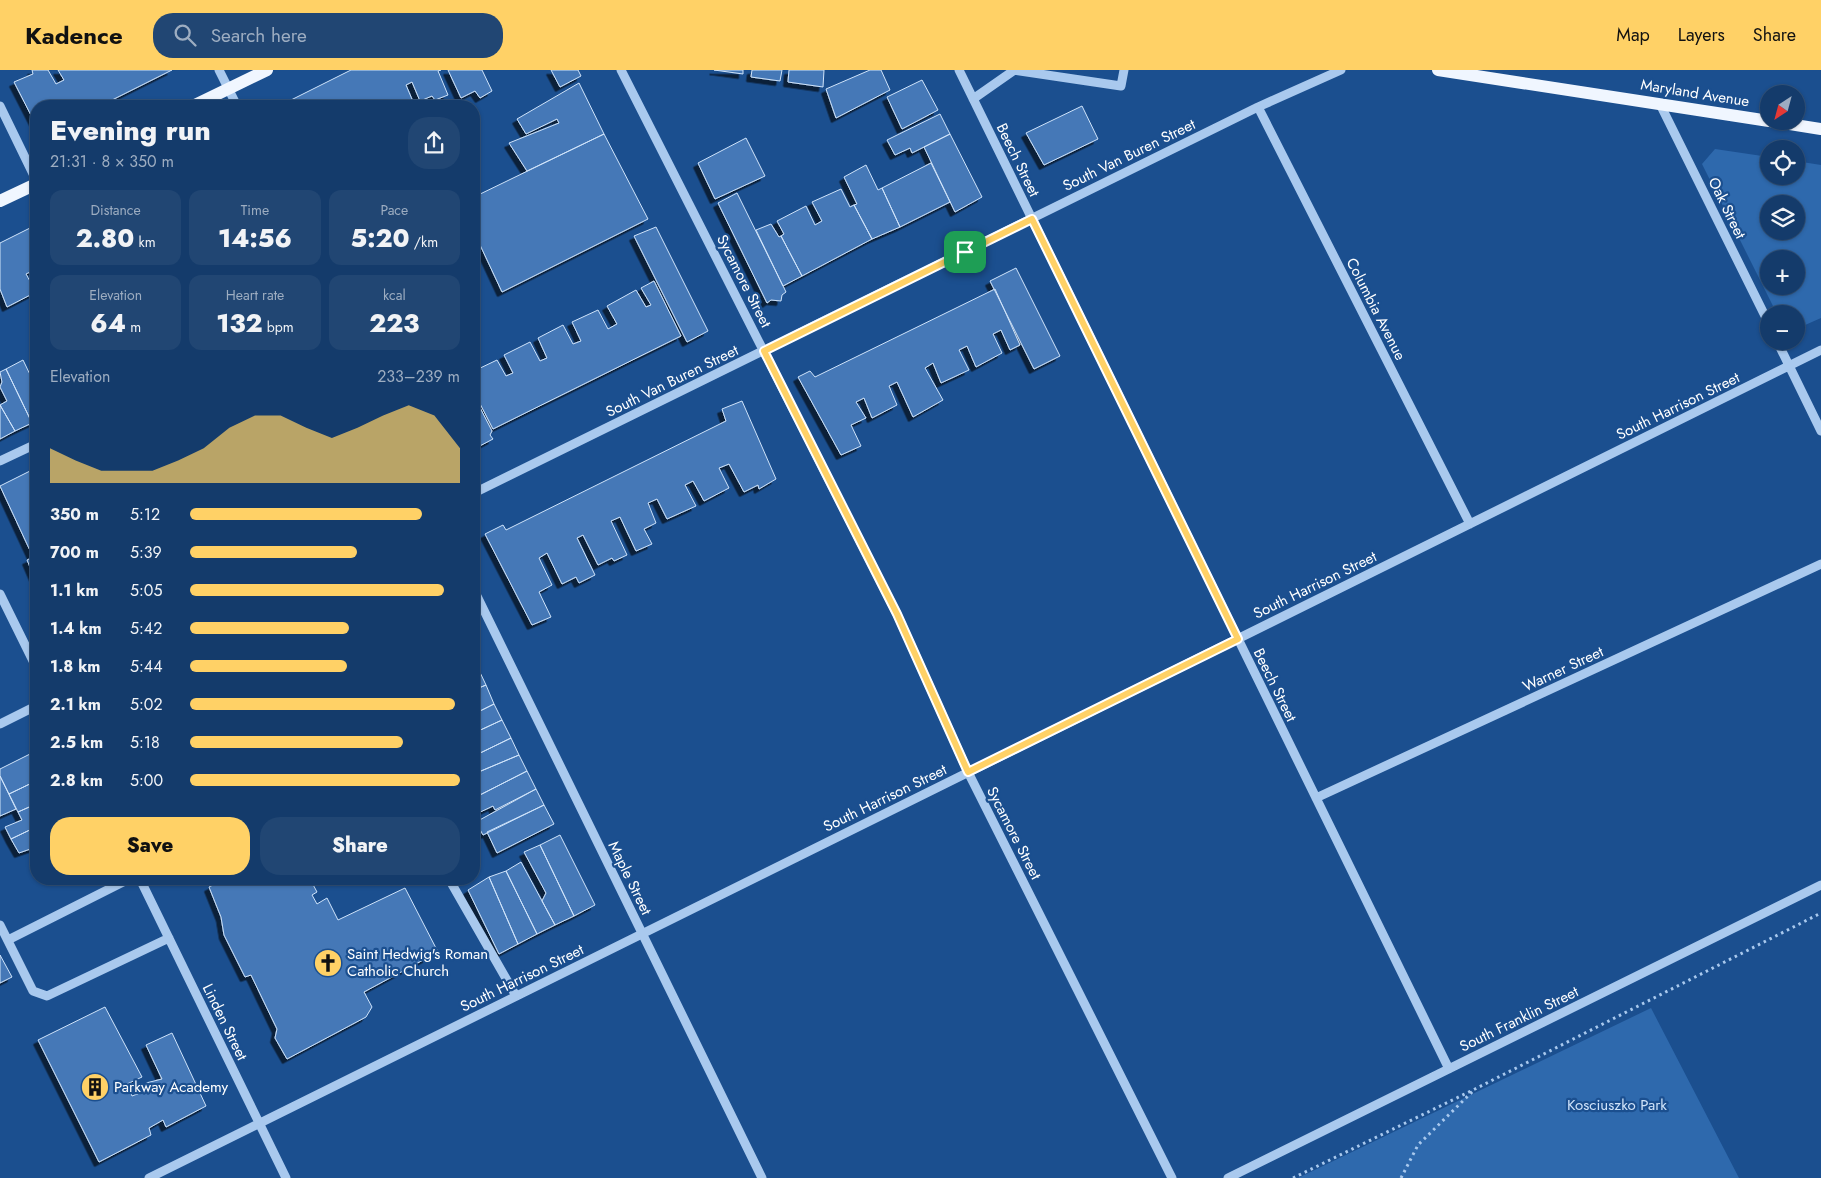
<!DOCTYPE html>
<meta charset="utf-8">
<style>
:root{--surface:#143b6b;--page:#214673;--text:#f1f3f6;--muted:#9dadc1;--line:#33557e;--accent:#ffd166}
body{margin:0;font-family:Jost,sans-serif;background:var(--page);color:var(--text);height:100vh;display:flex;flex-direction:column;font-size:19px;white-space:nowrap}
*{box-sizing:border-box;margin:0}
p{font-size:16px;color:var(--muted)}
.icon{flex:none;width:28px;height:28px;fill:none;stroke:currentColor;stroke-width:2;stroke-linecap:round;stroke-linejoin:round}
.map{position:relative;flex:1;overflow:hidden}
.sheet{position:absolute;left:30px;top:30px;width:450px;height:785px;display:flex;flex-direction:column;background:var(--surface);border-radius:20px;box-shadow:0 1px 4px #0004,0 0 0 1px var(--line)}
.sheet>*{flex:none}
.needle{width:32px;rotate:216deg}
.buttons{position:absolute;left:1760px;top:15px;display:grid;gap:10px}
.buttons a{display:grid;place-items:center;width:45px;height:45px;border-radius:50%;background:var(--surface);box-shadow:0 1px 4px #0004,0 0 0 1px var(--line);font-size:25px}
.pin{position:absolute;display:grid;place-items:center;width:42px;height:42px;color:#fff;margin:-21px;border-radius:10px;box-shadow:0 2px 8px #0006}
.round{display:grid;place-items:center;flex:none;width:52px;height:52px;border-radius:20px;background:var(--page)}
.overview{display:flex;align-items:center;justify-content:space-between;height:85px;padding:0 20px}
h1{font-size:28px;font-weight:800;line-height:38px}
.figures{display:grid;grid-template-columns:repeat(3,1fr);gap:8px;height:85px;padding:5px 20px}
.figures div{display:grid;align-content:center;border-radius:12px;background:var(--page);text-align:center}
.figures b{font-size:25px;font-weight:800}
.figures small{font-size:14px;font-weight:400}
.figures p{font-size:14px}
.chart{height:140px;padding:10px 20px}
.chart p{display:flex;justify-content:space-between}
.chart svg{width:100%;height:90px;margin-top:5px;fill:var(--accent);opacity:.7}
.action{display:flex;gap:10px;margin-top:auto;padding:10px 20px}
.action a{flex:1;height:58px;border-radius:20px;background:var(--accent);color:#111;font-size:20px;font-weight:800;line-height:58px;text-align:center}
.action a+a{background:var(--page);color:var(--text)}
ul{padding:0 20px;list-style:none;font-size:16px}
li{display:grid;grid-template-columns:80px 60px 1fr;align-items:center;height:38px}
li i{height:12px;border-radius:6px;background:var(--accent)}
header{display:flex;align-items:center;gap:30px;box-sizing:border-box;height:70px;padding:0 25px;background:var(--accent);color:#111}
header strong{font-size:24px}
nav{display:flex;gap:28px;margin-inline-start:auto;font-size:18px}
.search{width:350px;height:45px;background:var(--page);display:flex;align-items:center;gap:12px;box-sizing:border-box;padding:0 18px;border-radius:20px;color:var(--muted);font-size:19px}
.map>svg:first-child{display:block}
.green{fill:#2e69ad;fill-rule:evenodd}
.building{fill:#4478b7;stroke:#cfe3fa;filter:url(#shadow)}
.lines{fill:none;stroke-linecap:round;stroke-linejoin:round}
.path{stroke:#a9c9ee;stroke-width:3;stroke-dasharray:2.5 4;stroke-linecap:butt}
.minor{stroke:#a9c9ee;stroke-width:9}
.major{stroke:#f0f6ff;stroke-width:12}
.route-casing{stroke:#fff;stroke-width:10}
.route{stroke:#ffd166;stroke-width:6}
.labels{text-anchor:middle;stroke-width:4.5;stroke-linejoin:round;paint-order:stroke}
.street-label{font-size:15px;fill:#fff;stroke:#1b4f8f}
.poi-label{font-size:15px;fill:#fff;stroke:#1b4f8f;text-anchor:start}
.park-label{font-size:15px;fill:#cfe3fa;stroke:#1b4f8f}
</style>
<header>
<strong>Kadence</strong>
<div class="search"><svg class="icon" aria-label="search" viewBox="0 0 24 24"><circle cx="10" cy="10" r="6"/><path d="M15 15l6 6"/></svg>Search here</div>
<nav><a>Map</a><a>Layers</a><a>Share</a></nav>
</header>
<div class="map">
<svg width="1821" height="1108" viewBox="0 0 1821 1108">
<defs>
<filter id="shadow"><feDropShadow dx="-4.5" dy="4.5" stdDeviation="0" flood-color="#0009"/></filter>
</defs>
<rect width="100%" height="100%" fill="#1b4f8f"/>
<path class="green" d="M 1715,79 L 1769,87 L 1769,106 L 1796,106 L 1796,91 L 1821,95 L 1821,248 L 1796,259 L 1796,244 L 1777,244 L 1702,94 ZM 1769,134 L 1796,134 L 1796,161 L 1769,161 ZM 1769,189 L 1796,189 L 1796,216 L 1769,216 Z
M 1651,938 L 1739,1108 L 1298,1108 Z"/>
<path class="building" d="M 32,0 L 48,0 L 56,14 L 64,10 L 58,0 L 172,0 L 100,36 L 36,36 L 36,55 L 14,12 L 33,4 Z
M 351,0 L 441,0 L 438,1 L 448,25 L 435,30 L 432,26 L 420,31 L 412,12 L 406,15 L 414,34 L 410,36 L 376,36 L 374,31 L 366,34 L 367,36 L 279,36 Z
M 448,0 L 482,0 L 492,21 L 480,28 L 475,21 L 461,28 Z
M 551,0 L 578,0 L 581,6 L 560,17 Z
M 714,0 L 743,0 L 743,4 Z
M 752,0 L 782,0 L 780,11 L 751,7 Z
M 789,0 L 824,0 L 823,17 L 788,12 Z
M 870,0 L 881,0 L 890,20 L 836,48 L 826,19 Z
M 922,10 L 938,40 L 902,59 L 887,27 Z
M 579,13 L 604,64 L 527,101 L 509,73 L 559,53 L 557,49 L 526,64 L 517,49 Z
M 1082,36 L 1098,69 L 1044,95 L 1026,63 Z
M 940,44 L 950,64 L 912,83 L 910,78 L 895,85 L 887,70 Z
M 604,64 L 648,149 L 502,222 L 474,162 L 474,127 Z
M 950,64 L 982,127 L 955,142 L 924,77 Z
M 746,68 L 765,106 L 715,129 L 698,93 Z
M 931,93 L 950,132 L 900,157 L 882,118 Z
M 866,95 L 878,120 L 882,118 L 900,157 L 872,169 L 854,135 L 857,134 L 844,107 Z
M 841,119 L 850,137 L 854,135 L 872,169 L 802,206 L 781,166 L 784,164 L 777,151 L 806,136 L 815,155 L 822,151 L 812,132 Z
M 737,123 L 786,222 L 782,225 L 781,231 L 771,230 L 767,233 L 718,133 Z
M 771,154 L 779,167 L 781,166 L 802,206 L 783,216 L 756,160 Z
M 36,155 L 36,199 L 26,204 L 36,222 L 7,237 L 0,219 L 0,173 Z
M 656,157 L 708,261 L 687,272 L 634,166 Z
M 1016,198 L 1060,286 L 1034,299 L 990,211 Z
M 654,211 L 681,266 L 493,359 L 475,324 L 480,321 L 474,311 L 474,301 L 497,290 L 506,306 L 513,303 L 504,285 L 530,272 L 540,291 L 547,288 L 538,268 L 563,255 L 573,274 L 581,271 L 572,252 L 598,240 L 608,259 L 617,254 L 607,236 L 636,220 L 646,237 L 651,235 L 641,218 Z
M 995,219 L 1020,275 L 1010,280 L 1001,260 L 993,264 L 1002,283 L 976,297 L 967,276 L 959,280 L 969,300 L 941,313 L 933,293 L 925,298 L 943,330 L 913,347 L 897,312 L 889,316 L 897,335 L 872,348 L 864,328 L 856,332 L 866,348 L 851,355 L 861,376 L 841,385 L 798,307 L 810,301 L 815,307 Z
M 23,290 L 36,317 L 36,351 L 32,353 L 6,299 Z
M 6,299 L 32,353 L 15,361 L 0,335 L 7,331 L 0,317 L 2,312 L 0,302 Z
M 474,326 L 492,361 L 490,365 L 493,369 L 474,379 Z
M 742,331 L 776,409 L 759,419 L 758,415 L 744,422 L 729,394 L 719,398 L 729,418 L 704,431 L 693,411 L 685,415 L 696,436 L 667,449 L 657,429 L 648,433 L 656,453 L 644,459 L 652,474 L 636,481 L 620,447 L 611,451 L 627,485 L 614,491 L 612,488 L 598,495 L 583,465 L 577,468 L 595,505 L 579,513 L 576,507 L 562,514 L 547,483 L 539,488 L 552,515 L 539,522 L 551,547 L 532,555 L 485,464 L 503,455 L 506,460 L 726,351 L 722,339 Z
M 0,335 L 15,361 L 0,369 Z
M 36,398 L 36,486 L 33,487 L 0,416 Z
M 36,486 L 36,511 L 27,490 Z
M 476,594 L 486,615 L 474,620 L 474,596 Z
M 486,615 L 494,634 L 474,644 L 474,620 Z
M 494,634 L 502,650 L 474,663 L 474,644 Z
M 502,650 L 511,668 L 474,686 L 474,663 Z
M 511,668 L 519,685 L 474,704 L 474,686 Z
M 36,681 L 36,711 L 9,724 L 0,706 L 0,699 Z
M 519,685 L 527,701 L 474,728 L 474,711 L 479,709 L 476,703 Z
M 527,701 L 536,719 L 495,740 L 493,736 L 474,745 L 474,728 Z
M 0,706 L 16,739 L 0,746 Z
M 36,711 L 36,734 L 18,742 L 9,724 Z
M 536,719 L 544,735 L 483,765 L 476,752 Z
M 36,734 L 36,757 L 11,769 L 5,757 L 22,750 L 18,742 Z
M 544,735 L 554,754 L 497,783 L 487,762 Z
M 36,757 L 36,777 L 19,783 L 11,769 Z
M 560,765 L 595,835 L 574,846 L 540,775 Z
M 540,775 L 574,846 L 555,855 L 542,831 L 546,823 L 524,782 Z
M 521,792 L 555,855 L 537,864 L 506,801 Z
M 506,801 L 537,864 L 518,874 L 489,807 Z
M 489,807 L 518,874 L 499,884 L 468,820 Z
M 225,809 L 310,809 L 317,822 L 312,825 L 317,834 L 327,828 L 338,850 L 405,818 L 438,882 L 364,922 L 372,937 L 366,947 L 287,989 L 275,968 L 277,959 L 251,905 L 245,907 L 224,865 L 221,847 L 209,817 Z
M 0,885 L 12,907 L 0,913 Z
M 105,937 L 142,1007 L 127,1014 L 132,1026 L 148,1020 L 146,1013 L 162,1009 L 146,975 L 172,963 L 206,1036 L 166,1057 L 163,1050 L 149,1058 L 151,1065 L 99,1092 L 38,970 Z"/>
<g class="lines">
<path class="path" d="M 1293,1108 L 1475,1019 L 1821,843
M 1401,1108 L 1418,1075 L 1473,1021"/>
<path class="minor" d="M 219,0 L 237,36
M 621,0 L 897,544 L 968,702 L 1172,1108
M 959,0 L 1449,999
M 1013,0 L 1121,16 L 1124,0
M 973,29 L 1013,1
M 1660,34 L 1769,254
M 0,36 L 36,110
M 1258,37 L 1470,454
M 1777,271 L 1821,361
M 0,391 L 36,374
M 474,423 L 1258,37 L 1341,0
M 474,520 L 762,1108
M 0,524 L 36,597
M 0,654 L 36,636
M 1316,728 L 1821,494
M 140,809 L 286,1108
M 449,809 L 516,926
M 0,855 L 33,921 L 47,926 L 169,868
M 8,870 L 129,809
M 149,1108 L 1821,280
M 1228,1108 L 1821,815"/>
<path class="major" d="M 1438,0 L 1769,51
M 193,36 L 267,0
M 1770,51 L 1821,59
M 0,131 L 36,114"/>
</g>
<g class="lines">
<defs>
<path id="route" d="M 1032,149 L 1238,569 L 968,702 L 897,544 L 764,281 Z"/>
</defs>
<use href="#route" class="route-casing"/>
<use href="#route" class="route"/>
</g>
<defs>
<symbol id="church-disc" viewBox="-11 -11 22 22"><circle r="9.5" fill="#ffd166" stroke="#1b4f8f"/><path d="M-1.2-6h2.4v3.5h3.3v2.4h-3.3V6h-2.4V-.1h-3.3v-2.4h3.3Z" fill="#111"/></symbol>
<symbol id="building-disc" viewBox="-11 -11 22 22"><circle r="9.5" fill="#ffd166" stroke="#1b4f8f"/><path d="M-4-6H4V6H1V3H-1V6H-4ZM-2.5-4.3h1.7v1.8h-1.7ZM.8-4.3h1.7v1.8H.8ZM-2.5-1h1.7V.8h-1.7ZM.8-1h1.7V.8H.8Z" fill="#111"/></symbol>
</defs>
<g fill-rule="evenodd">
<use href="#church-disc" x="312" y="877" width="32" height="32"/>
<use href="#building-disc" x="79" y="1001" width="32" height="32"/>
</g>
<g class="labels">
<g class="street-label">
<text transform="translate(1695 23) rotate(9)" y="5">Maryland Avenue</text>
<text transform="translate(1129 85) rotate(-26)" y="5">South Van Buren Street</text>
<text transform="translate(1018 90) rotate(64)" y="5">Beech Street</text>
<text transform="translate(1727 138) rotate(64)" y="5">Oak Street</text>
<text transform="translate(744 211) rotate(63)" y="5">Sycamore Street</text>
<text transform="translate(1376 239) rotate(63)" y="5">Columbia Avenue</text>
<text transform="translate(672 311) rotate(-26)" y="5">South Van Buren Street</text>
<text transform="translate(1678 336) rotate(-26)" y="5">South Harrison Street</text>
<text transform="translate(1315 515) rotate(-26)" y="5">South Harrison Street</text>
<text transform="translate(1563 599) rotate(-25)" y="5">Warner Street</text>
<text transform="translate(1275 615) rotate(64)" y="5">Beech Street</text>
<text transform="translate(885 728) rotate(-26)" y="5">South Harrison Street</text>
<text transform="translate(1014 763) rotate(63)" y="5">Sycamore Street</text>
<text transform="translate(630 808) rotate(64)" y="5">Maple Street</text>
<text transform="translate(522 908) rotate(-26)" y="5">South Harrison Street</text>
<text transform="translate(1519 949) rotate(-26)" y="5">South Franklin Street</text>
<text transform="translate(225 952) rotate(64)" y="5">Linden Street</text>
</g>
<g class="poi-label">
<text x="347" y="889">Saint Hedwig's Roman<tspan x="347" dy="17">Catholic Church</tspan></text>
<text x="114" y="1022">Parkway Academy</text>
</g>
<g class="park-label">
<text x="1617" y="1040">Kosciuszko Park</text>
</g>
</g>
</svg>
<div class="buttons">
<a><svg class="needle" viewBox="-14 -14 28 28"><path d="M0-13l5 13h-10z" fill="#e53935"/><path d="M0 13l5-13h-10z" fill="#9dadc1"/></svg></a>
<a><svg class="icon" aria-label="locate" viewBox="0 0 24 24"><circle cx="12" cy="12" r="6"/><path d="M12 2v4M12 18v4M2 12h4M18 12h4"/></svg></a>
<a><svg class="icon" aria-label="layers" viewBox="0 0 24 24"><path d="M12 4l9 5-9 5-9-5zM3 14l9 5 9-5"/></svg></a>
<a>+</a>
<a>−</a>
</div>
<div class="pin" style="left:965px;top:182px;background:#1e9e55"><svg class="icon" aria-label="arrive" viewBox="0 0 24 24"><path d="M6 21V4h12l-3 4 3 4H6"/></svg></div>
<section class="sheet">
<div class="overview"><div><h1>Evening run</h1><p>21:31 · 8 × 350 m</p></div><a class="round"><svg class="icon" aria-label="share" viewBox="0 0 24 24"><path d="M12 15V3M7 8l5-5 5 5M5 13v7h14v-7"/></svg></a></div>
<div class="figures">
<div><p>Distance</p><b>2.80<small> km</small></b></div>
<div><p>Time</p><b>14:56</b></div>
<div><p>Pace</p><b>5:20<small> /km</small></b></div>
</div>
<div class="figures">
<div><p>Elevation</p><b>64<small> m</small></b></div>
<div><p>Heart rate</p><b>132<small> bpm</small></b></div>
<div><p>kcal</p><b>223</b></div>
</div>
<div class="chart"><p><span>Elevation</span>233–239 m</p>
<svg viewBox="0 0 160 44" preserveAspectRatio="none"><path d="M0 44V27L10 33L20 38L30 38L40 38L50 33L60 27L70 17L80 11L90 11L100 17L110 22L120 17L130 11L140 6L150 11L160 27V44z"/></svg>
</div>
<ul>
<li><b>350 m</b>5:12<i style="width:86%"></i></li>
<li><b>700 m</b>5:39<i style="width:62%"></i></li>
<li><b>1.1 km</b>5:05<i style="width:94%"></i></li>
<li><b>1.4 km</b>5:42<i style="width:59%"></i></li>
<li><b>1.8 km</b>5:44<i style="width:58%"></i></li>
<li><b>2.1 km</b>5:02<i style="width:98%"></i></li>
<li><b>2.5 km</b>5:18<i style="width:79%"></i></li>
<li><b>2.8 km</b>5:00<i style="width:100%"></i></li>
</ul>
<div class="action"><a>Save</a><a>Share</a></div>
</section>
</div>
